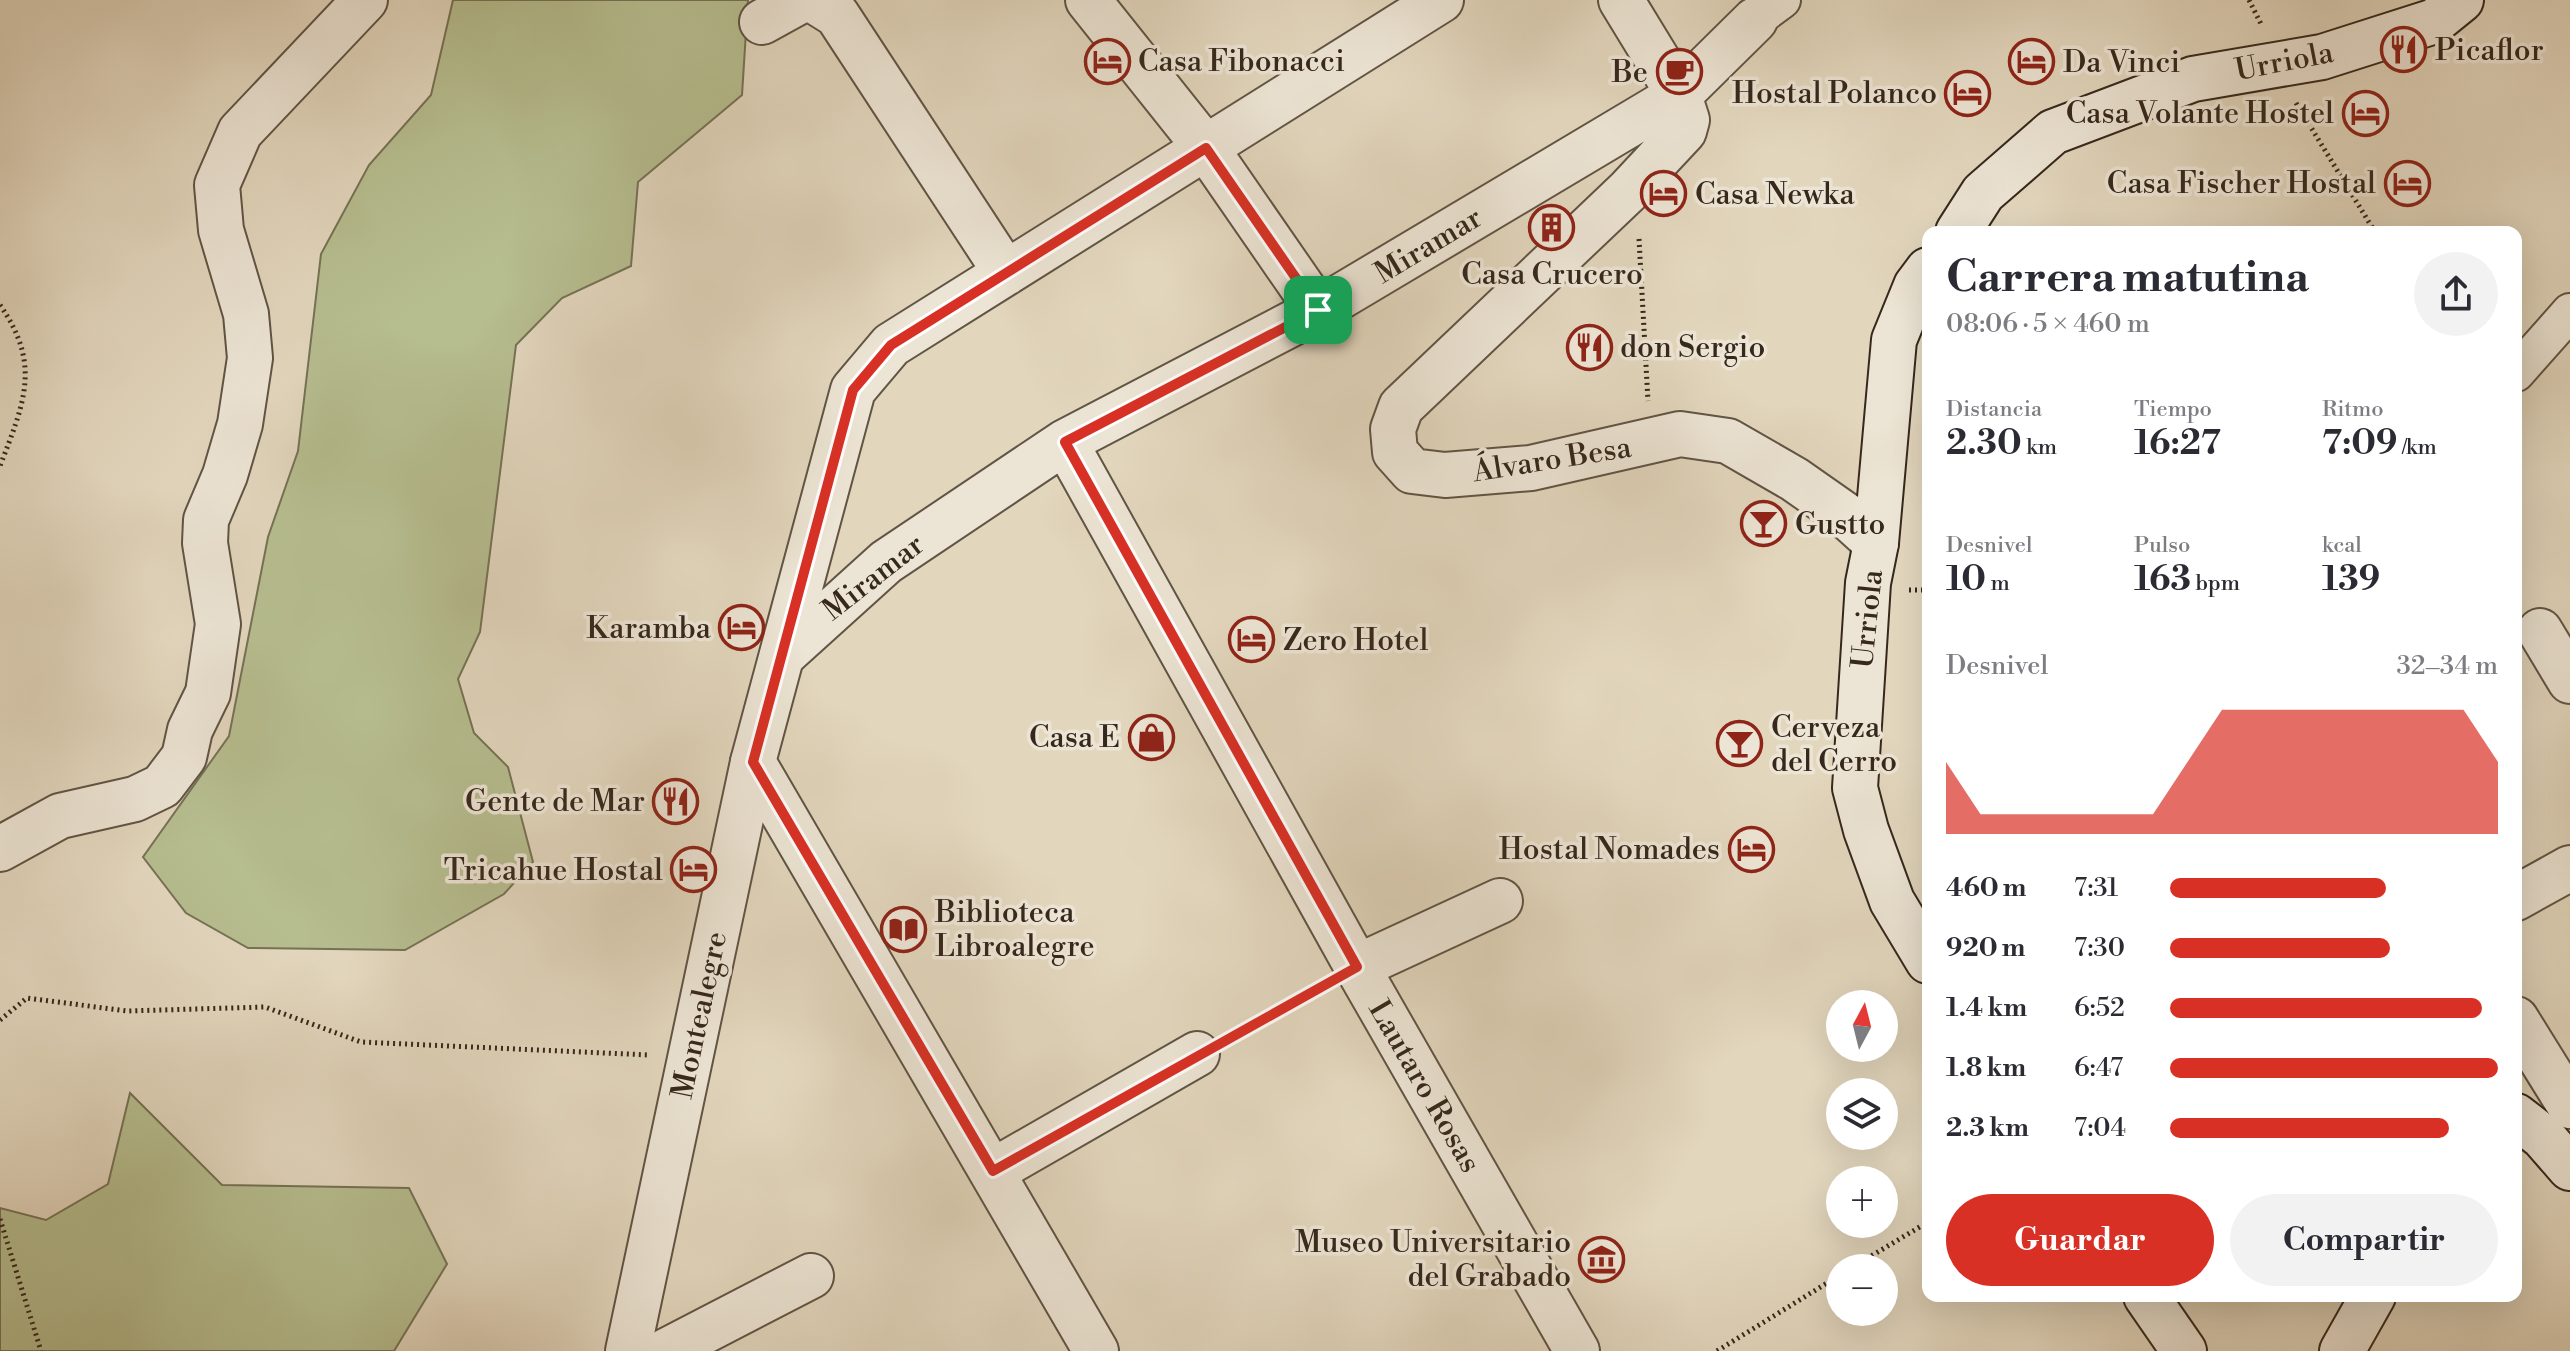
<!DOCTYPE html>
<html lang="es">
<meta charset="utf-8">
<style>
:root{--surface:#fff;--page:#f2f2f3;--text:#2b2b33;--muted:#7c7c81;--accent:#d93025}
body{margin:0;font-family:"Libre Bodoni",serif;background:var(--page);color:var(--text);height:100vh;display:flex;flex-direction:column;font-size:30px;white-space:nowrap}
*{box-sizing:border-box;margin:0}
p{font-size:26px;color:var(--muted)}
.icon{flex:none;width:44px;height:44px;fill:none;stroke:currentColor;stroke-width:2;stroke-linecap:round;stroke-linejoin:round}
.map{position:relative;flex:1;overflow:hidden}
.sheet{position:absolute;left:1922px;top:226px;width:600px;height:1076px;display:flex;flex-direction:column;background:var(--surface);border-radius:16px;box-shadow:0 8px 32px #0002}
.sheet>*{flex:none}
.needle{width:52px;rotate:7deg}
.tools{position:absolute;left:1826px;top:990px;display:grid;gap:16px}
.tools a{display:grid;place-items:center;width:72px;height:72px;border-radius:50%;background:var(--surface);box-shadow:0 8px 32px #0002;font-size:40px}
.pin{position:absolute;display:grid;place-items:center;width:68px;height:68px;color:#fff;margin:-34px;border-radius:16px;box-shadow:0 4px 12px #0006}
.round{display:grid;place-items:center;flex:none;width:84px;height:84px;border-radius:42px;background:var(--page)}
.headline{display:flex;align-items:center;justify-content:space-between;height:136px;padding:0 24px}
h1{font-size:44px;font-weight:700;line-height:60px}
.stats{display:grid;grid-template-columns:repeat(3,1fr);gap:12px;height:136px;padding:8px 24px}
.stats div{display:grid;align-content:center}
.stats b{font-size:34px;font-weight:700}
.stats small{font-size:22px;font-weight:400}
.stats p{font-size:22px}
.chart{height:224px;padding:16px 24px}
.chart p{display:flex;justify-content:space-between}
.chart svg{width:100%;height:144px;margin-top:8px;fill:var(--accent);opacity:.7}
.cta{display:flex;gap:16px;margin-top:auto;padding:16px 24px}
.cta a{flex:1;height:92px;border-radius:48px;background:var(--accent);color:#fff;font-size:32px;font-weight:700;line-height:92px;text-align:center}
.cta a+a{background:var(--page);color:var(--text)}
ul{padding:0 24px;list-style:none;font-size:26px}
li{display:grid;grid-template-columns:128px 96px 1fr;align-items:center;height:60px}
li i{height:20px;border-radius:10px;background:var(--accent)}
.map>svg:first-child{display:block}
.green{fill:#b6bd8f;stroke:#767256;stroke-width:2}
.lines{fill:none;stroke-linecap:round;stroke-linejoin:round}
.pedestrian-casing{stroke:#615444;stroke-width:40}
.minor-casing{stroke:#615444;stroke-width:48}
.tertiary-casing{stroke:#615444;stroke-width:48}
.secondary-casing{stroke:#36281c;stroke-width:48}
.path{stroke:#36281c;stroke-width:5;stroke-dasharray:2 4;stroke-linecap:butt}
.pedestrian{stroke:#ece4d4;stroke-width:36}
.minor{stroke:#ece4d4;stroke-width:44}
.tertiary{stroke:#ece4d4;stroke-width:44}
.secondary{stroke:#ece4d4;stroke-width:44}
.route-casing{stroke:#fff;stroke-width:16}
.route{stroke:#d93025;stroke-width:10}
.labels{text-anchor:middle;stroke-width:7;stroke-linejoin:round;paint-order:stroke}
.poi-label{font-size:30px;fill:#36281c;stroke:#ece4d4;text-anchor:end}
.street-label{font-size:30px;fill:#36281c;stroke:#ece4d4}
</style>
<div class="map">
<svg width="2570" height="1351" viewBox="0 0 2570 1351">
<rect width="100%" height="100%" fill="#e2d6bd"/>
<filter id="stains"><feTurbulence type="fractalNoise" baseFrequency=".0025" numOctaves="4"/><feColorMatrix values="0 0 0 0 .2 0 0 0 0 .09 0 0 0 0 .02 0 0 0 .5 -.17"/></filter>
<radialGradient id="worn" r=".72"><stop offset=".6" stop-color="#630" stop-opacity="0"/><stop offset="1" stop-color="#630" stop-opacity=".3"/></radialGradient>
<path class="green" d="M 453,0 L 748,0 L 742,95 L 638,182 L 631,266 L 562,298 L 516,345 L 480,632 L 458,679 L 474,733 L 508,767 L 533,862 L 504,894 L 405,950 L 248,948 L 186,913 L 143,857 L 229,736 L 268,537 L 298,451 L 321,254 L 369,165 L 431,95 Z
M 130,1093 L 222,1185 L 409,1188 L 447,1264 L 394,1351 L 0,1351 L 0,1208 L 46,1220 L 108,1184 Z"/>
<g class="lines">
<defs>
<path id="pedestrian" d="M 1755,20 L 1782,0
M 2516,373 L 2570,312"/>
<path id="minor" d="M 813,0 L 837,15 L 1006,273
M 1088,0 L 1206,148 L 1318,310
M 1621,0 L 1679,95 L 1755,20
M 762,22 L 802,0
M 2540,631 L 2570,681
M 2516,898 L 2570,868
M 1357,967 L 1500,901
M 2516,1019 L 2570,1106
M 993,1171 L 1197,1054
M 666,1351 L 811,1276
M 1096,1351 L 753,762 L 853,390 L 891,345 L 1441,0"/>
<path id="tertiary" d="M 1065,442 L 1357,967 L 1577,1351
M 782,656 L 886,562 L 1065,442 L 1318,310 L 1679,95 L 1687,120 L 1684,131 L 1628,191 L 1401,407 L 1393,429 L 1395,452 L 1412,471 L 1445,475 L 1531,468 L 1680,434 L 1728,441 L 1794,479 L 1844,514 L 1876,543
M 0,849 L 60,816 L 135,799 L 162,786 L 184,757 L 190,730 L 208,693 L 218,624 L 205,543 L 206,520 L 225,475 L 240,424 L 250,358 L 246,314 L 221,230 L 217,185 L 240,132 L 365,0
M 628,1351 L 753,762"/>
<path id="secondary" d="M 1958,232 L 1983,193 L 2053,132 L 2193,79 L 2322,57 L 2435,21 L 2461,0
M 1928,270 L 1916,286 L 1894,340 L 1876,543 L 1868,583 L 1855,788 L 1866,830 L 1892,901 L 1928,961
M 2516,1116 L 2543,1137 L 2570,1168
M 2146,1296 L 2184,1351
M 2342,1351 L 2373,1296"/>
</defs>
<use href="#pedestrian" class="pedestrian-casing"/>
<use href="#minor" class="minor-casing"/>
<use href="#tertiary" class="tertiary-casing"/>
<use href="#secondary" class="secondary-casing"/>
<path class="path" d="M 2249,0 L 2261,24
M 2296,103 L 2375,232
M 1639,239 L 1648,401
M 0,305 C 42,365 24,403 0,466
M 1909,590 L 1928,590
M 0,1020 L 27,998 L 127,1011 L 265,1007 L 361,1042 L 649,1055
M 1233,1035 L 1322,986
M 0,1219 L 41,1351
M 1851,1268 L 1928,1222
M 1717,1351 L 1840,1275"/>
<use href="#pedestrian" class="pedestrian"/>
<use href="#minor" class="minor"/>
<use href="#tertiary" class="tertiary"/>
<use href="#secondary" class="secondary"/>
</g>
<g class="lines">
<defs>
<path id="route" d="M 1206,148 L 1318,310 L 1065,442 L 1357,967 L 993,1171 L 753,762 L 853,390 L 891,345 Z"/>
</defs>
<use href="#route" class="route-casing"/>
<use href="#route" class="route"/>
</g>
<defs>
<symbol id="restaurant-ring" viewBox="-11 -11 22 22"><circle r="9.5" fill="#ece4d4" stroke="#8f2418" stroke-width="1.5"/><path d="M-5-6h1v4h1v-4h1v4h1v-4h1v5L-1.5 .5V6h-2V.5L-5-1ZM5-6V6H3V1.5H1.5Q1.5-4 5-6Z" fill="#8f2418"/></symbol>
<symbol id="hotel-ring" viewBox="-11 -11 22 22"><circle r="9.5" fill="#ece4d4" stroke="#8f2418" stroke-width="1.5"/><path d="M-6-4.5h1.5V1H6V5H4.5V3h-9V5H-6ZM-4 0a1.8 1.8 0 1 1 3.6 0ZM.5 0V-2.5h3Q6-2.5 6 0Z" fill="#8f2418"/></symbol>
<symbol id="cafe-ring" viewBox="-11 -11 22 22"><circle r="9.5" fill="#ece4d4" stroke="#8f2418" stroke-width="1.5"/><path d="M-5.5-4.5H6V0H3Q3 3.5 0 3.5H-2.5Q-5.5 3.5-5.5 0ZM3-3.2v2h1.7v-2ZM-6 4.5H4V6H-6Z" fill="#8f2418"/></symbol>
<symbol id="building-ring" viewBox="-11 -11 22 22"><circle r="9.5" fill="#ece4d4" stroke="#8f2418" stroke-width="1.5"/><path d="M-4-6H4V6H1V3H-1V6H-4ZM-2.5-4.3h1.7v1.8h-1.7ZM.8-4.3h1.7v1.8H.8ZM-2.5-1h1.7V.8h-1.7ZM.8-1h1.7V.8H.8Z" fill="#8f2418"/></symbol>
<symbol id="bar-ring" viewBox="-11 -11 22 22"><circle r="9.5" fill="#ece4d4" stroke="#8f2418" stroke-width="1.5"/><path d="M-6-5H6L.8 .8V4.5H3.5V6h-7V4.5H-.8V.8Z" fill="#8f2418"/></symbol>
<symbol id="shop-ring" viewBox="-11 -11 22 22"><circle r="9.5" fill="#ece4d4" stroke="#8f2418" stroke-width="1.5"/><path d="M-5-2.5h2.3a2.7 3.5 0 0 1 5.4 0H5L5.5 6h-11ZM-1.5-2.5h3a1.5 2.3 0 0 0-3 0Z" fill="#8f2418"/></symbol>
<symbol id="library-ring" viewBox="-11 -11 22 22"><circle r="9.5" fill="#ece4d4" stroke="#8f2418" stroke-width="1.5"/><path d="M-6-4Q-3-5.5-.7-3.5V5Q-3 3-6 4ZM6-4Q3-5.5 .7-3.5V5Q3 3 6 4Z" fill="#8f2418"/></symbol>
<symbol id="museum-ring" viewBox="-11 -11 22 22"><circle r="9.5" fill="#ece4d4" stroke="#8f2418" stroke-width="1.5"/><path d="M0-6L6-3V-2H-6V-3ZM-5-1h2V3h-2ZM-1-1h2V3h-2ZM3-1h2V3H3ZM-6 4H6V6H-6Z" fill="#8f2418"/></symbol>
</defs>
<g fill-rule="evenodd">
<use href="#restaurant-ring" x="2378" y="24" width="51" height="51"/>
<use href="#hotel-ring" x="1082" y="36" width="51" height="51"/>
<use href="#hotel-ring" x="2006" y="36" width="51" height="51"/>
<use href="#cafe-ring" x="1654" y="46" width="51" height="51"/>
<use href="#hotel-ring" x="1942" y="68" width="51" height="51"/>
<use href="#hotel-ring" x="2340" y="88" width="51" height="51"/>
<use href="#hotel-ring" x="2382" y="158" width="51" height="51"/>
<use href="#hotel-ring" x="1638" y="168" width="51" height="51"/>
<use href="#building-ring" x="1526" y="202" width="51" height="51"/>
<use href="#restaurant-ring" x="1564" y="322" width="51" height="51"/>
<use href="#bar-ring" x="1738" y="498" width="51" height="51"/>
<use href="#hotel-ring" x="716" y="602" width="51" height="51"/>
<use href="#hotel-ring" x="1226" y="614" width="51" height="51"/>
<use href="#shop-ring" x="1126" y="712" width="51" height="51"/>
<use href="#bar-ring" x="1714" y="718" width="51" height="51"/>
<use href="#restaurant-ring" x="650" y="776" width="51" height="51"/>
<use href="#hotel-ring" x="1726" y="824" width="51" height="51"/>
<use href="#hotel-ring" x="668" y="844" width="51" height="51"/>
<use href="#library-ring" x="878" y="904" width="51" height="51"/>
<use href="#museum-ring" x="1576" y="1234" width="51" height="51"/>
</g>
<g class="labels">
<g class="poi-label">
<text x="2435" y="60" text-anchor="start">Picaflor</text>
<text x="1138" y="71" text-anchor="start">Casa Fibonacci</text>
<text x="2063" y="72" text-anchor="start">Da Vinci</text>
<text x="1648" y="82">Be</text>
<text x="1937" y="103">Hostal Polanco</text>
<text x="2334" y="123">Casa Volante Hostel</text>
<text x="2376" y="193">Casa Fischer Hostal</text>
<text x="1695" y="204" text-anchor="start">Casa Newka</text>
<text x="1552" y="284" text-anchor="middle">Casa Crucero</text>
<text x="1620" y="357" text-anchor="start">don Sergio</text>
<text x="1795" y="534" text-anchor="start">Gustto</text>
<text x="711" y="638">Karamba</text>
<text x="1283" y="650" text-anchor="start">Zero Hotel</text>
<text x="1771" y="737" text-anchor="start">Cerveza<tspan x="1771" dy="34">del Cerro</tspan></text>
<text x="1120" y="747">Casa E</text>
<text x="645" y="811">Gente de Mar</text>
<text x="1720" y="859">Hostal Nomades</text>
<text x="663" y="880">Tricahue Hostal</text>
<text x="935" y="922" text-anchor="start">Biblioteca<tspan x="935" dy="34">Libroalegre</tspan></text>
<text x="1571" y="1252">Museo Universitario<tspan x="1571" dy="34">del Grabado</tspan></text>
</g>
<g class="street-label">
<text transform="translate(2284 61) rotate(-11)" y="10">Urriola</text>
<text transform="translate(1428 245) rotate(-31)" y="10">Miramar</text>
<text transform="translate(1552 459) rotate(-9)" y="10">Álvaro Besa</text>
<text transform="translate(873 577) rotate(-38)" y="10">Miramar</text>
<text transform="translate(1867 619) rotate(-84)" y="10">Urriola</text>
<text transform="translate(699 1015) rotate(-78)" y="10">Montealegre</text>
<text transform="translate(1425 1086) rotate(60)" y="10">Lautaro Rosas</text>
</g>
</g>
<rect width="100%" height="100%" filter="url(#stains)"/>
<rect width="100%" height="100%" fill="url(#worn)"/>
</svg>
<div class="tools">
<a><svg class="needle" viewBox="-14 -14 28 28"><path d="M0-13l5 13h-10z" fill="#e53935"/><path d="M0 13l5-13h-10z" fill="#7c7c81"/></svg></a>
<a><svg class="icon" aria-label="layers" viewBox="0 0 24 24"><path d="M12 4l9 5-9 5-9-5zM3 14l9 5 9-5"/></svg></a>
<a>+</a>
<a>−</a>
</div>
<div class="pin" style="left:1318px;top:310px;background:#1e9e55"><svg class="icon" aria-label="arrive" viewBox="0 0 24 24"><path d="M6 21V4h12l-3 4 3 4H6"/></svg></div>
<section class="sheet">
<div class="headline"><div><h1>Carrera matutina</h1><p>08:06 · 5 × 460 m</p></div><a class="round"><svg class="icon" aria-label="share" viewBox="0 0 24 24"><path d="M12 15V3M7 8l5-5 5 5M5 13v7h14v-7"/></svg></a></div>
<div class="stats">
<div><p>Distancia</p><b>2.30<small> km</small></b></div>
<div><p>Tiempo</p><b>16:27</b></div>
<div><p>Ritmo</p><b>7:09<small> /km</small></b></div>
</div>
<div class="stats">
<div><p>Desnivel</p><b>10<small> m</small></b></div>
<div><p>Pulso</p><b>163<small> bpm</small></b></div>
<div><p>kcal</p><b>139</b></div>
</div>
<div class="chart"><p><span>Desnivel</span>32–34 m</p>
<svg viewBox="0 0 160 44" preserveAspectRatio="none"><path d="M0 44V22L10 38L20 38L30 38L40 38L50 38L60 38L70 22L80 6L90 6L100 6L110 6L120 6L130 6L140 6L150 6L160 22V44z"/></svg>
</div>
<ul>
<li><b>460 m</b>7:31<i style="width:66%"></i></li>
<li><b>920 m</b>7:30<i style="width:67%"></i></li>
<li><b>1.4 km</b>6:52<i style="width:95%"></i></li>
<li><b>1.8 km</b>6:47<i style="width:100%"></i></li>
<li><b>2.3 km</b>7:04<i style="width:85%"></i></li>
</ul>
<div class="cta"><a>Guardar</a><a>Compartir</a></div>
</section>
</div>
